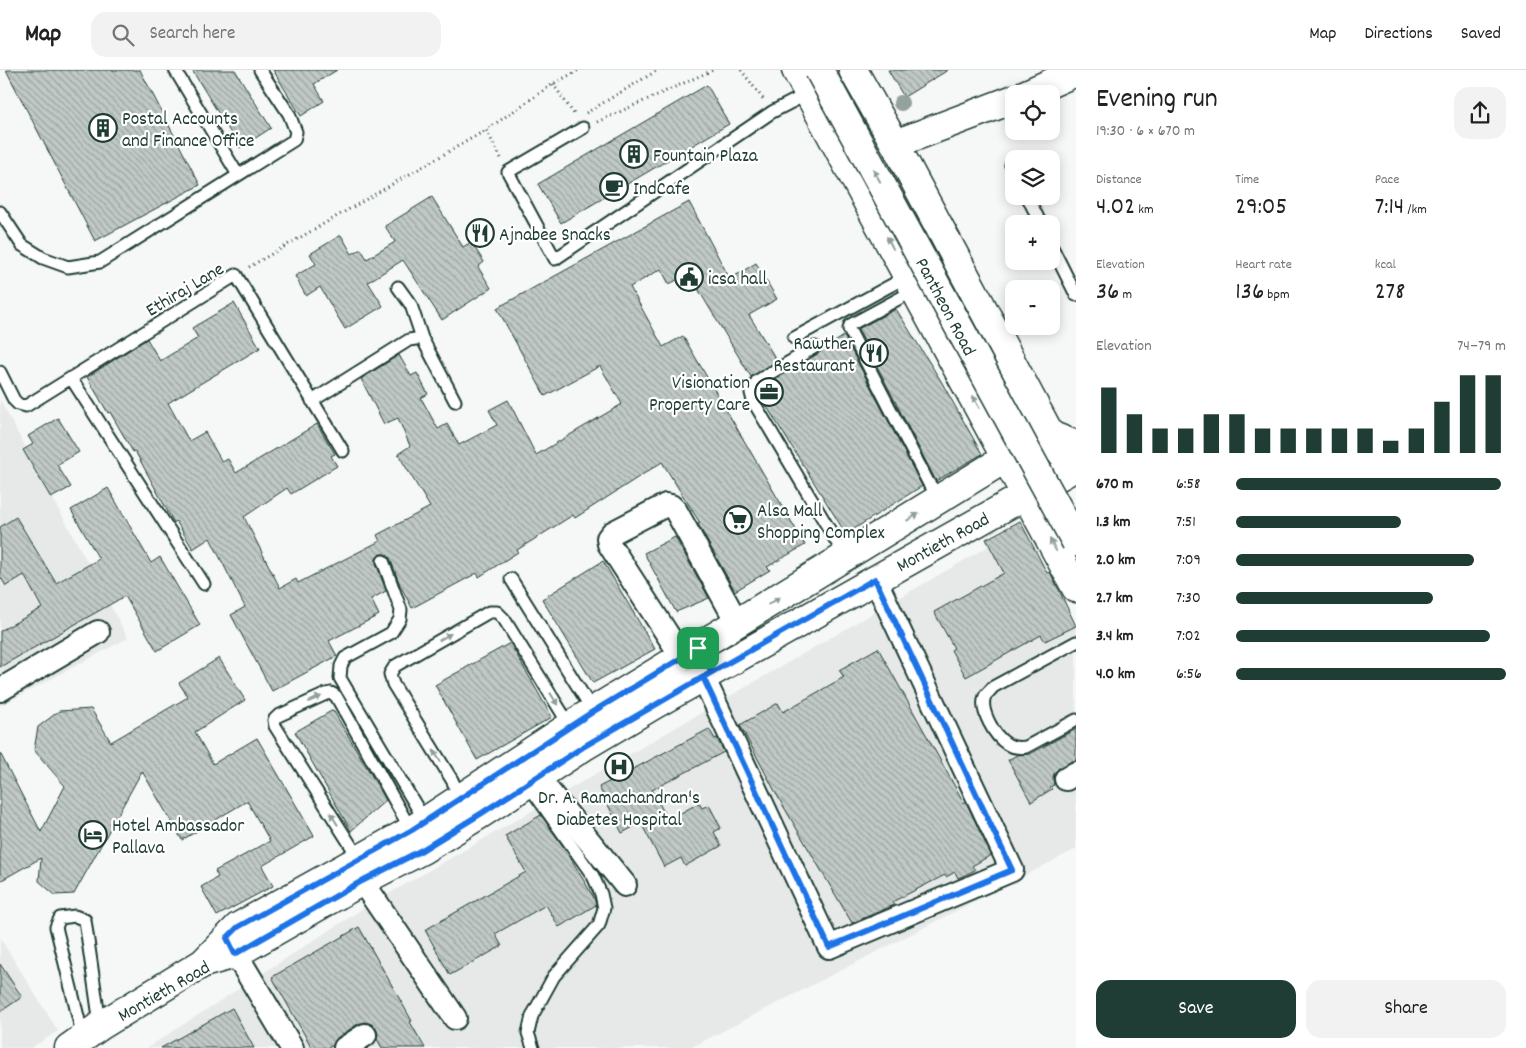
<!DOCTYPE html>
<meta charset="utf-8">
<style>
:root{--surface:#fff;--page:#f2f2f2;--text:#222;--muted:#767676;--line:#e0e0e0;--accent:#1f3d34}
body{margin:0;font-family:Dekko,sans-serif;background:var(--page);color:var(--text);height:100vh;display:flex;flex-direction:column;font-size:19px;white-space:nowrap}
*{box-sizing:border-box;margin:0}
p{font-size:16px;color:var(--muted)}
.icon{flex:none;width:28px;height:28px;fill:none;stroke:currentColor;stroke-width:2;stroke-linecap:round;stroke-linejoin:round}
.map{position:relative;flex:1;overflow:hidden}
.drawer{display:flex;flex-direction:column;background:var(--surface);width:450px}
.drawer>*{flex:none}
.fabs{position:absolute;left:1005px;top:15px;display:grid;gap:10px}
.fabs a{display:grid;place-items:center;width:55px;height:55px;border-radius:10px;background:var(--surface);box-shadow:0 2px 12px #0003;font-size:25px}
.pin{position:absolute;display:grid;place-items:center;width:42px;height:42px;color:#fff;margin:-21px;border-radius:10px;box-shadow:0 2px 8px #0006}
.round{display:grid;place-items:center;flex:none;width:52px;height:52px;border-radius:15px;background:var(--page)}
.summary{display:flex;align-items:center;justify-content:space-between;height:85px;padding:0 20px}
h1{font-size:28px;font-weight:600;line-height:38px}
.metrics{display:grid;grid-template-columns:repeat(3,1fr);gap:8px;height:85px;padding:5px 20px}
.metrics div{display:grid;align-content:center}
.metrics b{font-size:25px;font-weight:600}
.metrics small{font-size:14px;font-weight:400}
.metrics p{font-size:14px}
.chart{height:140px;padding:10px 20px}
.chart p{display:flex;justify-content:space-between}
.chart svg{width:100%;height:90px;margin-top:5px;stroke:var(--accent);stroke-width:6}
.action{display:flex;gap:10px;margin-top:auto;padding:10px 20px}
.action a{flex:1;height:58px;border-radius:15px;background:var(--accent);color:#fff;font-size:20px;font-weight:600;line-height:58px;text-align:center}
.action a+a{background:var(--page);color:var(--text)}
ul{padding:0 20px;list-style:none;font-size:16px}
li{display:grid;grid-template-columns:80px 60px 1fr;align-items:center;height:38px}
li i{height:12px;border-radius:6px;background:var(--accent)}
header{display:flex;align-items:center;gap:30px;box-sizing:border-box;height:70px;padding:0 25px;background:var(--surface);border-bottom:1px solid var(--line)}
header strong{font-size:24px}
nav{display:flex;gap:28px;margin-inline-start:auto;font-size:18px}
.search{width:350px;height:45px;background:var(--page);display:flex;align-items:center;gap:12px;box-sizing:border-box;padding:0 18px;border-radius:15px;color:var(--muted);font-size:19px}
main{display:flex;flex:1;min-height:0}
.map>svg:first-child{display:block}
.built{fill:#e6e9e8}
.building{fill:url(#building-back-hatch);stroke:#1f3d34}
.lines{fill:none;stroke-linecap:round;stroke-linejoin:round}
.lane-casing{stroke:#1f3d34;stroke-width:15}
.street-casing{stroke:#1f3d34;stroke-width:26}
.secondary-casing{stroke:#1f3d34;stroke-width:31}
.path{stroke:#1f3d34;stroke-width:3;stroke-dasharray:1 4;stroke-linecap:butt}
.lane{stroke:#fff;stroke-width:11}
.street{stroke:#fff;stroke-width:22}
.secondary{stroke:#fff;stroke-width:28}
.secondary-bridge-casing{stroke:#1f3d34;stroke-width:31;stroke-linecap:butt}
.secondary-bridge{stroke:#fff;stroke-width:28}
.tree{fill:#94a29e}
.oneway{fill:#8f9e9a}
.route-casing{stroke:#fff;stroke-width:10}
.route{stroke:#1a73e8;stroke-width:6}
.labels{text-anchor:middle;stroke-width:4.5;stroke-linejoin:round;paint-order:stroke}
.poi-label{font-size:19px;fill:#1f3d34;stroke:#fff;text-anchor:start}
.street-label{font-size:19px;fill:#1f3d34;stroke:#fff}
</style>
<header>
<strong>Map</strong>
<div class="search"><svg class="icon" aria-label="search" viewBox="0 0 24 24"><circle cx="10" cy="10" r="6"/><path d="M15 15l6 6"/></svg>Search here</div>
<nav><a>Map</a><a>Directions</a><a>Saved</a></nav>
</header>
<main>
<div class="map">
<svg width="1076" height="978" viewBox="0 0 1076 978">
<defs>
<pattern id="building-back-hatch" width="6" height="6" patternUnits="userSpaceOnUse" patternTransform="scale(1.25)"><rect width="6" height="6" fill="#c0c9c6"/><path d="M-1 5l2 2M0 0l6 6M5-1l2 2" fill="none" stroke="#9ba4a2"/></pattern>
</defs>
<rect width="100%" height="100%" fill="#f6f7f7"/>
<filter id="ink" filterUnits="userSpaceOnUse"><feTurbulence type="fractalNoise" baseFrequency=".02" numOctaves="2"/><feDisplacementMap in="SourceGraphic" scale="10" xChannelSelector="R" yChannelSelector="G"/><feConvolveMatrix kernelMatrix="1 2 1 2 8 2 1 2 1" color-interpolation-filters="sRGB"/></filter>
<g filter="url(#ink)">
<path class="built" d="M 0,330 L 128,568 L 0,636 Z
M 1020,458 L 1076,559 L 1076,779 L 690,978 L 147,978 L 361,840 Z
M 0,868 L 58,961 L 31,978 L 0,978 Z"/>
<path class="building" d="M 6,0 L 140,0 L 200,115 L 95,171 Z
M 192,0 L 235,0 L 271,58 L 240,78 Z
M 273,0 L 337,0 L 314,14 L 324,31 L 301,46 Z
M 888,0 L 948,0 L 904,27 Z
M 707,15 L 729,54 L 561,153 L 538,114 Z
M 432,127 L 463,177 L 471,172 L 484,192 L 478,197 L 491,218 L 442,250 L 403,190 L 368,212 L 383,236 L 345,259 L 320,217 L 306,226 L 295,206 L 316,194 L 310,184 L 341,165 L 352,184 L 361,179 L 367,189 L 395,172 L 385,156 Z
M 689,132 L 730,209 L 756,193 L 777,229 L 749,245 L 777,291 L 751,307 L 689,204 L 669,214 L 661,199 L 630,217 L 663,277 L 683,266 L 805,475 L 767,497 L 770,500 L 735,521 L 698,454 L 700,453 L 662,392 L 575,448 L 573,445 L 517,480 L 518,482 L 479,507 L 477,503 L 412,538 L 400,515 L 390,488 L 385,484 L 380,484 L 376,489 L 376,493 L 386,521 L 371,529 L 379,545 L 329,571 L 337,586 L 272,621 L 231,545 L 245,537 L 210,468 L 193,479 L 176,451 L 174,453 L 135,381 L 133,382 L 110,342 L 108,343 L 87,307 L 147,269 L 160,291 L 198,268 L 192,258 L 234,233 L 260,278 L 168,333 L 189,371 L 205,362 L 222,392 L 228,389 L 236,403 L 317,354 L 335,384 L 331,386 L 337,396 L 291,424 L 287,418 L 244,447 L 280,518 L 296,509 L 298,513 L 380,471 L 377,465 L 430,437 L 398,384 L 410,376 L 398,348 L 384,354 L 361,309 L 399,285 L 411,306 L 417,303 L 428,324 L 421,328 L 438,359 L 447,354 L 459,375 L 497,355 L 489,340 L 508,330 L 536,385 L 622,334 L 600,296 L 545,326 L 497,238 Z
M 896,239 L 941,311 L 982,384 L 936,411 L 858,259 Z
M 844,266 L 922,416 L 846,464 L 759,324 L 763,316 L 819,283 L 822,276 L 828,273 L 830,275 Z
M 58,348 L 79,382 L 57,395 L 71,417 L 51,428 L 23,380 L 33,374 L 28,366 Z
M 108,418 L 151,493 L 160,487 L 200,555 L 157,581 L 125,526 L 0,597 L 0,561 L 42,538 L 24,505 L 6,516 L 0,506 L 0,457 L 16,447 L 56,513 L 99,489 L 71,440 Z
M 1020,451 L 1047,503 L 1050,502 L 1059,520 L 1076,556 L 1045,571 L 1041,565 L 966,607 L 951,580 L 954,578 L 934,542 L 1004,503 L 986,469 Z
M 675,467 L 709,528 L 676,542 L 644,483 Z
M 603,491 L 655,579 L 593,613 L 542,529 Z
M 510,573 L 552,647 L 477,690 L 435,615 Z
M 878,578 L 964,733 L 966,732 L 991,785 L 972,796 L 975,800 L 963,806 L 958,808 L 955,802 L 946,807 L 945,805 L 892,832 L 894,835 L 852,853 L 778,727 L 740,655 L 778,633 L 783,642 L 844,607 L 839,600 Z
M 219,588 L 245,630 L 195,662 L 213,694 L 257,668 L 314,766 L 262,796 L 273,816 L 217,846 L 201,817 L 218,807 L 215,801 L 270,771 L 247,731 L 182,770 L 142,701 L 74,824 L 55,825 L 39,811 L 41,788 L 0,811 L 0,683 L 41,762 L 65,716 L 34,680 L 38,657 L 59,641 L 91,639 L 111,672 L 188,627 L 179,613 Z
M 333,640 L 386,730 L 351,761 L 295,662 Z
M 709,659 L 715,669 L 717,668 L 724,682 L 652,720 L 668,750 L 699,733 L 702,738 L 709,735 L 721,758 L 714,762 L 721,776 L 685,796 L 681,788 L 664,797 L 641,753 L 622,763 L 599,717 Z
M 1076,659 L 1076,690 L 1059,698 L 1054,703 L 1053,709 L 1054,715 L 1050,717 L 1052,719 L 1031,732 L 1008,690 L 1017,685 L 1030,684 Z
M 541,745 L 567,782 L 594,828 L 596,835 L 559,857 L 546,835 L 495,864 L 502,876 L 450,905 L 425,860 L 526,802 L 505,766 Z
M 359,857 L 412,951 L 410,952 L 425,978 L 382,978 L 377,969 L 378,964 L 376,957 L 371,954 L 365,952 L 358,954 L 338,967 L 333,975 L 328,978 L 312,978 L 272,907 Z
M 0,894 L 22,927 L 0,942 Z
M 232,938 L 254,978 L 161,978 Z"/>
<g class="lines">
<defs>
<path id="lane" d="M 175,0 L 238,105
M 583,58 L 508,102 L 555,189 L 772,42 L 809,23
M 1011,95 L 1014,100
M 1027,126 L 1041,154
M 0,142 L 22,175 L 43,188 L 68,197 L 100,192 L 294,70 L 296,62 L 289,44 L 260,0
M 1051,175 L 1076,225
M 398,217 L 411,235 L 422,268
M 915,220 L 850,255 L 849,259 L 928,412 L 940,428
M 794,268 L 908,206
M 815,277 L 757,311 L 751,323 L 753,331 L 845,486
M 0,302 L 14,330 L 18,334 L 26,336 L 236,205 L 343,381
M 71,308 L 204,514
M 312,331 L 409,270 L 422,268 L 455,331
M 383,491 L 401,540 L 400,549 L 391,563 L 345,588 L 341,596 L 340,608 L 425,751
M 511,509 L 593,641
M 1076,572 L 993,617 C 991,620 987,623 985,626 C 979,640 995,667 1007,674 C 1013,678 1019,678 1026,677 L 1076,650
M 527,713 L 593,806 L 601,824 L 604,838 L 599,855 L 554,906 L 532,946 L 528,963 L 533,978
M 461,729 L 452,710 L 393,614 L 390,604 L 395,596 L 489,542 L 497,542 L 504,549 L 570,656
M 360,790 L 275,656 L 274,650 L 278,646 L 326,624 L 331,623 L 336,626 L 411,760
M 83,967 L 56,857 L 60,848 L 75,846 L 85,850 L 100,954"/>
<path id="street" d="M 682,587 L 609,474 L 608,468 L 612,463 L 666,435 L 671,436 L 676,441 L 738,554
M 703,607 L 829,877 L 1012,800 L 875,509
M 0,620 L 98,562
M 537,707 L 625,815
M 1066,709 L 1076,703
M 362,811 L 455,948
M 227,869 L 292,978
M 345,978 L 365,965"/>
<path id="secondary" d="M 796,0 L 1076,518
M 853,0 L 895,74 L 1059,381
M 1026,24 L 1076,2
M 895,74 L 1014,29
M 204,892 L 238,857 L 412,760 L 593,641 L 1006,388 L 1050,365 L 1076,375
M 69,978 L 100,956 L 203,893 L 235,884 L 362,811 L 422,780 L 482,743 L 583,677 L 657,633 L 1070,400 L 1076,375"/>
</defs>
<use href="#lane" class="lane-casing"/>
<use href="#street" class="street-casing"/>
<use href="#secondary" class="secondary-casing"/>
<path class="path" d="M 741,0 L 763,29
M 553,14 L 574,44
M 586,43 L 658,0
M 597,52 L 713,0
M 501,88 L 486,60 L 553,14 L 579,0
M 249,197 L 486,60"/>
<use href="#lane" class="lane"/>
<use href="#street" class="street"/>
<use href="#secondary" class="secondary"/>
<defs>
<path id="secondary-bridge" d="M 819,0 L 1076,472"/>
</defs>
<use href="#secondary-bridge" class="secondary-bridge-casing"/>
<use href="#secondary-bridge" class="secondary-bridge"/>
</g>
<circle class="tree" cx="901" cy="33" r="8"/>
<defs><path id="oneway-solid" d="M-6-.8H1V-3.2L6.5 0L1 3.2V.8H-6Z" transform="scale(1.25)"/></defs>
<g class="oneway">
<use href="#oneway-solid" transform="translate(877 106) rotate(-119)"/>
<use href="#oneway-solid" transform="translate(890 173) rotate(-118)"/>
<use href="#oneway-solid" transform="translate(976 332) rotate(-118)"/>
<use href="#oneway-solid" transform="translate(913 447) rotate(-31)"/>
<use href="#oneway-solid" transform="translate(1053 475) rotate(-118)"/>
<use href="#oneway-solid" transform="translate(774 531) rotate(-31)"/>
<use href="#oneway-solid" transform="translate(445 567) rotate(-30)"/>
<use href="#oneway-solid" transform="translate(315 629) rotate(-24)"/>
<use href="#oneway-solid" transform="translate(554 629) rotate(58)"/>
<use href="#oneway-solid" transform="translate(437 686) rotate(-122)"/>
<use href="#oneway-solid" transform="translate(334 749) rotate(-122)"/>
</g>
</g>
<g class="lines" filter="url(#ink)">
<defs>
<path id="route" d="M 698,578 L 594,641 L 412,760 L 238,857 L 227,868 L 235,884 L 362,811 L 422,780 L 482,743 L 583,677 L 712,602 L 875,509 L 1012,800 L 829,877 L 703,607 L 712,602 L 698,578"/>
</defs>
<use href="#route" class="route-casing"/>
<use href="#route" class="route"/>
</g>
<defs>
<symbol id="building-ring" viewBox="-11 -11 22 22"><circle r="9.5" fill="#fff" stroke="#1f3d34" stroke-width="1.5"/><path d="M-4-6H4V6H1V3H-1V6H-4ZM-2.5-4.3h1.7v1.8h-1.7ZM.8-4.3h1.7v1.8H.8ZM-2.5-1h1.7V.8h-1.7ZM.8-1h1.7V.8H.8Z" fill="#1f3d34"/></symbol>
<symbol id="cafe-ring" viewBox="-11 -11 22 22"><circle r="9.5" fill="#fff" stroke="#1f3d34" stroke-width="1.5"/><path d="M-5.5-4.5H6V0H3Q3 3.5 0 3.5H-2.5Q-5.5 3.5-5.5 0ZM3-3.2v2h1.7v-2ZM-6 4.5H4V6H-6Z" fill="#1f3d34"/></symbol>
<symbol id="restaurant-ring" viewBox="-11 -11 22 22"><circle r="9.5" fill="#fff" stroke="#1f3d34" stroke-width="1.5"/><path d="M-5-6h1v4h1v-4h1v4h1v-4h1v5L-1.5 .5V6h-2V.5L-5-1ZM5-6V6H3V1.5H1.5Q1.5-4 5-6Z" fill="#1f3d34"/></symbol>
<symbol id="civic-ring" viewBox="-11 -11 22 22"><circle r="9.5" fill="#fff" stroke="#1f3d34" stroke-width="1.5"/><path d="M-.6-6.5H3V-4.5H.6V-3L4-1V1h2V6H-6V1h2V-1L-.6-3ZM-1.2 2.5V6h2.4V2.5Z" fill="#1f3d34"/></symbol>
<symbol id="office-ring" viewBox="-11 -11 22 22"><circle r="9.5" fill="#fff" stroke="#1f3d34" stroke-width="1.5"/><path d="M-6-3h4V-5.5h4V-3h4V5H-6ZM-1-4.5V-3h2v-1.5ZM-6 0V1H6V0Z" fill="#1f3d34"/></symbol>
<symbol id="supermarket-ring" viewBox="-11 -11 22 22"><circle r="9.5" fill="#fff" stroke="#1f3d34" stroke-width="1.5"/><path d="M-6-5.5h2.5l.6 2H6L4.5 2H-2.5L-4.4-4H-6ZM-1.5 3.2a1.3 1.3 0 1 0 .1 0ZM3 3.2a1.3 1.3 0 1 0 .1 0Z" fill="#1f3d34"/></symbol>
<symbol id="hospital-ring" viewBox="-11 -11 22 22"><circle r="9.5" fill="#fff" stroke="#1f3d34" stroke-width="1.5"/><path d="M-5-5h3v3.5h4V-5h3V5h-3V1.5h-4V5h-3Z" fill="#1f3d34"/></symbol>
<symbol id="hotel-ring" viewBox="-11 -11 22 22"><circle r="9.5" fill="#fff" stroke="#1f3d34" stroke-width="1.5"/><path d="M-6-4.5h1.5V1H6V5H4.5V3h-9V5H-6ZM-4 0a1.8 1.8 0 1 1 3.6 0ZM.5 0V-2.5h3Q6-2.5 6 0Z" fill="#1f3d34"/></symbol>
</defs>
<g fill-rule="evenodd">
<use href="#building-ring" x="87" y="42" width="32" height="32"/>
<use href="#building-ring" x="618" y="68" width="32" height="32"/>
<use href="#cafe-ring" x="598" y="101" width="32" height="32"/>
<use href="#restaurant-ring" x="464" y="147" width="32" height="32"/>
<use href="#civic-ring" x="673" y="191" width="32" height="32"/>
<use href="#restaurant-ring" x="858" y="267" width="32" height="32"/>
<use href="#office-ring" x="753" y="306" width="32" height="32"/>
<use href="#supermarket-ring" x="722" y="434" width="32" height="32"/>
<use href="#hospital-ring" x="603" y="681" width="32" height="32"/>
<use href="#hotel-ring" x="77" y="749" width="32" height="32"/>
</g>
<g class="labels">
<g class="poi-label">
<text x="122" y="54">Postal Accounts<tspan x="122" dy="22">and Finance Office</tspan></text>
<text x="653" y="91">Fountain Plaza</text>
<text x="633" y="124">IndCafe</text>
<text x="499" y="170">Ajnabee Snacks</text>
<text x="708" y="214">icsa hall</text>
<text x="855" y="279" text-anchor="end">Rawther<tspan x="855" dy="22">Restaurant</tspan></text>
<text x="750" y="318" text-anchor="end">Visionation<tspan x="750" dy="22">Property Care</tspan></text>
<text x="757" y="446">Alsa Mall<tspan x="757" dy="22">Shopping Complex</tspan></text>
<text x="619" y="733" text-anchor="middle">Dr. A. Ramachandran's<tspan x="619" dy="22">Diabetes Hospital</tspan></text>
<text x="112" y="761">Hotel Ambassador<tspan x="112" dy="22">Pallava</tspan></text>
</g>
<g class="street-label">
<text transform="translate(184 218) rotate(-31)" y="7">Ethiraj Lane</text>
<text transform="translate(947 236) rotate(62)" y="7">Pantheon Road</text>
<text transform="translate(942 471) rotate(-29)" y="7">Montieth Road</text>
<text transform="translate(163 920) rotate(-30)" y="7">Montieth Road</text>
</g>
</g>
</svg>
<div class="fabs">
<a><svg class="icon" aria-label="locate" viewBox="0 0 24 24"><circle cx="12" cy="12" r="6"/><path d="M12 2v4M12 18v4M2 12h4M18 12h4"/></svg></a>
<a><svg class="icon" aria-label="layers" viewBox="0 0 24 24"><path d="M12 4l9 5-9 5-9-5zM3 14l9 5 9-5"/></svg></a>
<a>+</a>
<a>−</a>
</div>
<div class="pin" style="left:698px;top:578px;background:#1e9e55"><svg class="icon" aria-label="arrive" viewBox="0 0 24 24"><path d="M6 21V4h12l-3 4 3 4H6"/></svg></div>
</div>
<section class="drawer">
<div class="summary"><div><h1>Evening run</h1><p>19:30 · 6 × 670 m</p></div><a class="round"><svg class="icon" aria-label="share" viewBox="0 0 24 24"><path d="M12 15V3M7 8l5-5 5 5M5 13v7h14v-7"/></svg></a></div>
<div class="metrics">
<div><p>Distance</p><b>4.02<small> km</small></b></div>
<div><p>Time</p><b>29:05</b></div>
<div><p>Pace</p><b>7:14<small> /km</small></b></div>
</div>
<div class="metrics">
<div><p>Elevation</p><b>36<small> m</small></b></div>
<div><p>Heart rate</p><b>136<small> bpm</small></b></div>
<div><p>kcal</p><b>278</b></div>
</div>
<div class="chart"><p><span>Elevation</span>74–79 m</p>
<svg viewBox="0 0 160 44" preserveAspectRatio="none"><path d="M5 44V12M15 44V25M25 44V32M35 44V32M45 44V25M55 44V25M65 44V32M75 44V32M85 44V32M95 44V32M105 44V32M115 44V38M125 44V32M135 44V19M145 44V6M155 44V6"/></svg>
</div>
<ul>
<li><b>670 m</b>6:58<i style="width:98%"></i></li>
<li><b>1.3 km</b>7:51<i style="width:61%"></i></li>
<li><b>2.0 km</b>7:09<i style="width:88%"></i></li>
<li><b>2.7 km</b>7:30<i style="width:73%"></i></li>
<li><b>3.4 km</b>7:02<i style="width:94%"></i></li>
<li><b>4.0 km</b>6:56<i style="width:100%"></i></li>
</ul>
<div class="action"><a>Save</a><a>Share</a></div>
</section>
</main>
